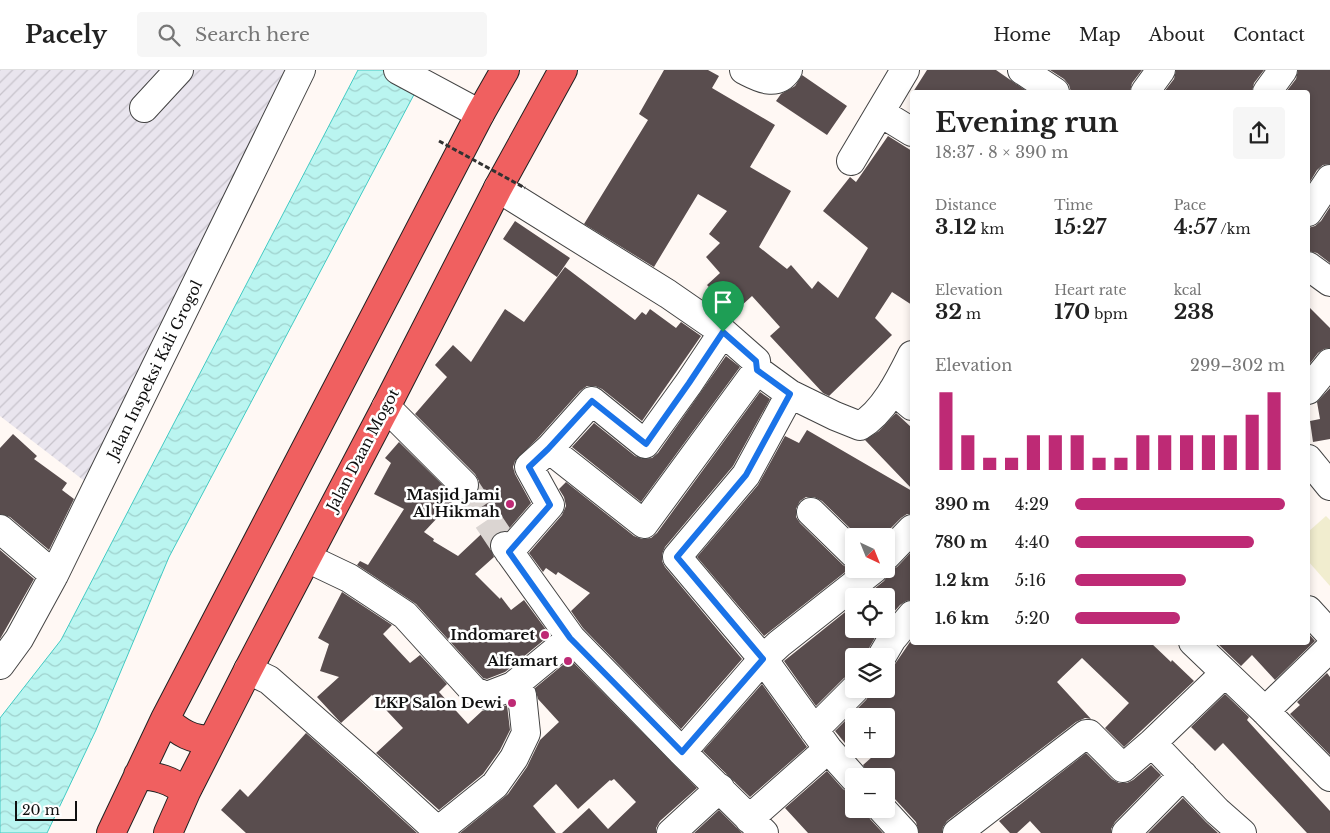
<!DOCTYPE html>
<meta charset="utf-8">
<style>
:root{--surface:#fff;--page:#f6f6f6;--text:#222;--muted:#767676;--line:#e0e0e0;--accent:#be2a75}
body{margin:0;font-family:"Libre Baskerville",serif;background:var(--page);color:var(--text);height:100vh;display:flex;flex-direction:column;font-size:19px;white-space:nowrap}
*{box-sizing:border-box;margin:0}
p{font-size:16px;color:var(--muted)}
.icon{flex:none;width:28px;height:28px;fill:none;stroke:currentColor;stroke-width:2;stroke-linecap:round;stroke-linejoin:round}
.map{position:relative;flex:1;overflow:hidden}
.drawer{position:absolute;left:910px;top:20px;width:400px;height:555px;display:flex;flex-direction:column;background:var(--surface);border-radius:5px;box-shadow:0 2px 8px #0003}
.drawer>*{flex:none}
.needle{width:32px;rotate:137deg}
.tools{position:absolute;left:845px;top:458px;display:grid;gap:10px}
.tools a{display:grid;place-items:center;width:50px;height:50px;border-radius:5px;background:var(--surface);box-shadow:0 2px 8px #0003;font-size:25px}
.scale{position:absolute;left:15px;bottom:12px;width:62px;box-sizing:border-box;padding-left:5px;border:2px solid #101010;border-top:0;font-size:14px;line-height:18px;white-space:nowrap;color:#101010;-webkit-text-stroke:4px #fff;paint-order:stroke}
.pin{position:absolute;display:grid;place-items:center;width:42px;height:42px;color:#fff;margin:-51px -21px;border-radius:50% 50% 50% 0;rotate:-45deg;box-shadow:0 0 5px #0007}
.pin .icon{rotate:45deg}
.round{display:grid;place-items:center;flex:none;width:52px;height:52px;border-radius:5px;background:var(--page)}
.head{display:flex;align-items:center;justify-content:space-between;height:85px;padding:0 25px}
h1{font-size:28px;font-weight:700;line-height:38px}
.stats{display:grid;grid-template-columns:repeat(3,1fr);gap:8px;height:85px;padding:5px 25px}
.stats div{display:grid;align-content:center}
.stats b{font-size:21px;font-weight:700}
.stats small{font-size:14px;font-weight:400}
.stats p{font-size:14px}
.chart{height:140px;padding:10px 25px}
.chart p{display:flex;justify-content:space-between}
.chart svg{width:100%;height:90px;margin-top:5px;stroke:var(--accent);stroke-width:6}
ul{padding:0 25px;list-style:none;font-size:16px}
li{display:grid;grid-template-columns:80px 60px 1fr;align-items:center;height:38px}
li i{height:12px;border-radius:6px;background:var(--accent)}
header{display:flex;align-items:center;gap:30px;box-sizing:border-box;height:70px;padding:0 25px;background:var(--surface);border-bottom:1px solid var(--line)}
header strong{font-size:24px}
nav{display:flex;gap:28px;margin-inline-start:auto;font-size:18px}
.search{width:350px;height:45px;background:var(--page);display:flex;align-items:center;gap:12px;box-sizing:border-box;padding:0 18px;border-radius:5px;color:var(--muted);font-size:19px}
.map>svg:first-child{display:block}
.industrial{fill:url(#industrial-furrows)}
.pitch{fill:#f1edcf}
.water{fill:url(#water-waves);stroke:#42cac3}
.building{fill:#594d4e}
.lines{fill:none;stroke-linecap:round;stroke-linejoin:round}
.minor-tunnel{stroke:#dbd5d2;stroke-width:28;stroke-dasharray:28 14;stroke-linecap:butt}
.minor-casing{stroke:#434343;stroke-width:30}
.highway-casing{stroke:#212121;stroke-width:30}
.minor{stroke:#fff;stroke-width:28}
.highway{stroke:#f06060;stroke-width:28}
.path-bridge{stroke:#323232;stroke-width:3;stroke-dasharray:5 2.5;stroke-linecap:butt}
.route-casing{stroke:#fff;stroke-width:10}
.route{stroke:#1a73e8;stroke-width:6}
.poi-dot{fill:#be2a75;stroke:#fff;stroke-width:2}
.labels{text-anchor:middle;stroke-width:5;stroke-linejoin:round;paint-order:stroke}
.street-label{font-size:15px;fill:#101010;stroke:#fff}
.poi-label{font-size:15px;font-weight:bold;fill:#101010;stroke:#fff;text-anchor:end}
</style>
<header>
<strong>Pacely</strong>
<div class="search"><svg class="icon" aria-label="search" viewBox="0 0 24 24"><circle cx="10" cy="10" r="6"/><path d="M15 15l6 6"/></svg>Search here</div>
<nav><a>Home</a><a>Map</a><a>About</a><a>Contact</a></nav>
</header>
<div class="map">
<svg width="1330" height="763" viewBox="0 0 1330 763">
<defs>
<pattern id="industrial-furrows" width="10" height="10" patternUnits="userSpaceOnUse" patternTransform="scale(1.25)"><rect width="10" height="10" fill="#e9e5ee"/><path d="M-1 1l2-2M0 10L10 0M9 11l2-2" fill="none" stroke="#c7c3cb"/></pattern>
<pattern id="water-waves" width="16" height="10" patternUnits="userSpaceOnUse" patternTransform="scale(1.25)"><rect width="16" height="10" fill="#baf5f0"/><path d="M0 5q4-4 8 0t8 0" fill="none" stroke="#9fd1cd"/></pattern>
</defs>
<rect width="100%" height="100%" fill="#fff8f4"/>
<path class="industrial" d="M 0,0 L 292,0 L 91,416 L 0,346 Z"/>
<path class="pitch" d="M 1326,446 L 1330,450 L 1330,516 L 1308,491 L 1308,462 Z"/>
<path class="water" d="M 358,0 L 427,0 L 169,487 L 96,660 L 47,763 L 0,763 L 0,648 L 61,570 Z"/>
<path class="building" d="M 664,0 L 708,0 L 719,6 L 712,18 L 775,55 L 750,97 L 791,121 L 759,177 L 787,199 L 791,195 L 812,219 L 818,211 L 838,228 L 868,178 L 823,141 L 850,107 L 856,112 L 888,66 L 912,81 L 912,235 L 892,222 L 875,248 L 892,265 L 829,326 L 823,323 L 770,266 L 780,257 L 752,226 L 740,237 L 728,224 L 721,230 L 707,215 L 720,203 L 706,187 L 720,173 L 709,164 L 727,141 L 698,124 L 654,197 L 584,154 L 648,50 L 639,44 Z
M 927,0 L 996,0 L 1028,22 L 913,22 Z
M 1050,0 L 1142,0 L 1132,13 L 1130,22 L 1071,22 L 1069,15 L 1064,9 Z
M 1176,0 L 1264,0 L 1254,13 L 1252,22 L 1164,22 L 1174,9 Z
M 1298,0 L 1330,0 L 1330,94 L 1323,95 L 1317,100 L 1308,115 L 1308,22 L 1286,22 L 1296,9 Z
M 802,5 L 847,36 L 827,65 L 776,31 L 781,24 L 795,16 Z
M 1330,137 L 1330,193 L 1317,183 L 1308,181 L 1308,158 L 1315,156 L 1321,151 Z
M 515,151 L 570,188 L 557,207 L 503,169 Z
M 565,197 L 635,250 L 642,242 L 646,245 L 650,239 L 676,258 L 681,252 L 701,266 L 642,351 L 602,319 L 595,316 L 587,316 L 580,321 L 538,368 L 515,391 L 513,397 L 515,404 L 531,433 L 507,461 L 496,463 L 491,469 L 490,478 L 494,487 L 475,504 L 500,529 L 501,527 L 511,540 L 524,530 L 550,565 L 505,602 L 487,609 L 483,608 L 416,534 L 357,495 L 360,491 L 368,495 L 404,439 L 374,424 L 391,393 L 385,388 L 399,372 L 456,428 L 424,462 L 434,469 L 433,471 L 458,486 L 493,453 L 474,427 L 479,419 L 479,411 L 475,404 L 415,344 L 447,307 L 435,295 L 453,275 L 471,292 L 505,239 L 524,252 Z
M 1308,236 L 1330,258 L 1330,278 L 1324,279 L 1318,283 L 1308,296 Z
M 726,286 L 740,297 L 641,432 L 572,377 L 594,353 L 635,386 L 643,389 L 652,388 L 658,383 Z
M 1330,318 L 1330,369 L 1313,372 L 1310,351 L 1320,349 L 1317,332 Z
M 760,322 L 770,329 L 733,396 L 665,477 L 662,484 L 662,491 L 665,497 L 742,589 L 681,659 L 583,558 L 571,541 L 590,523 L 558,502 L 556,505 L 546,498 L 543,502 L 529,483 L 562,445 L 566,436 L 564,427 L 559,419 L 566,412 L 634,466 L 642,469 L 651,468 L 657,463 Z
M 896,343 L 912,358 L 912,419 L 865,370 L 879,361 Z
M 807,360 L 912,421 L 912,444 L 907,444 L 901,448 L 883,466 L 858,466 L 822,431 L 814,427 L 806,427 L 800,431 L 796,439 L 796,447 L 800,453 L 843,495 L 849,499 L 764,566 L 697,487 L 758,415 L 785,366 L 799,373 Z
M 13,364 L 37,386 L 34,389 L 67,413 L 62,420 L 74,429 L 49,480 L 10,447 L 0,444 L 0,378 Z
M 0,480 L 34,509 L 0,569 Z
M 912,481 L 912,530 L 906,531 L 900,535 L 886,551 L 886,526 L 865,526 L 884,511 L 888,505 L 889,501 L 897,497 Z
M 342,522 L 392,555 L 383,564 L 410,593 L 420,585 L 447,614 L 439,622 L 468,654 L 482,641 L 493,641 L 507,635 L 510,660 L 500,680 L 483,704 L 439,740 L 376,683 L 403,658 L 372,625 L 341,653 L 317,627 L 339,607 L 320,601 L 329,574 L 318,568 Z
M 854,535 L 854,559 L 880,559 L 869,578 L 866,586 L 854,586 L 854,604 L 844,608 L 816,636 L 784,591 Z
M 1308,563 L 1315,571 L 1275,610 L 1252,585 L 1241,596 L 1216,572 L 1308,572 Z
M 912,569 L 912,572 L 1150,572 L 1171,592 L 1172,590 L 1194,611 L 1124,677 L 1105,658 L 1129,633 L 1082,588 L 1057,612 L 1091,649 L 1085,648 L 1076,652 L 947,751 L 943,757 L 942,763 L 919,763 L 916,752 L 894,728 L 886,724 L 886,706 L 869,706 L 863,695 L 881,679 L 886,679 L 886,646 L 854,646 L 854,684 L 835,661 L 866,630 L 870,624 L 870,619 L 886,619 L 886,601 L 895,594 Z
M 570,589 L 697,718 L 660,751 L 656,758 L 656,763 L 562,763 L 589,738 L 608,759 L 636,732 L 614,709 L 611,711 L 610,710 L 578,739 L 556,714 L 533,736 L 556,763 L 460,763 L 508,724 L 527,697 L 540,670 L 559,652 L 538,629 L 535,618 Z
M 1327,603 L 1330,607 L 1330,685 L 1290,644 L 1300,635 L 1297,632 Z
M 762,614 L 807,677 L 750,727 L 703,681 Z
M 1225,624 L 1249,647 L 1247,650 L 1330,741 L 1330,763 L 1307,763 L 1223,673 L 1215,681 L 1191,657 Z
M 306,663 L 357,708 L 417,763 L 246,763 L 221,740 L 240,719 L 248,727 Z
M 1086,683 L 1112,709 L 1119,713 L 1127,713 L 1133,710 L 1151,695 L 1161,705 L 1115,752 L 1111,759 L 1111,763 L 1041,763 L 1030,751 L 1017,763 L 1010,763 L 999,751 Z
M 827,701 L 843,719 L 849,723 L 854,723 L 854,739 L 867,739 L 870,749 L 883,763 L 808,763 L 785,738 Z
M 1183,728 L 1206,752 L 1218,763 L 1148,763 Z
M 719,740 L 742,763 L 694,763 Z"/>
<g class="lines">
<path class="minor-tunnel" d="M 464,415 L 505,476"/>
<defs>
<path id="minor" d="M 398,0 L 480,44
M 744,0 C 758,7 776,18 788,0
M 1022,0 L 1055,22
M 1145,22 L 1161,0
M 1267,22 L 1283,0
M 144,38 L 179,0
M 881,43 L 912,62
M 851,91 L 905,0
M 498,118 L 668,224 L 723,262 L 756,291 L 757,300
M 1308,142 L 1330,109
M 1308,196 L 1330,212
M 893,320 L 912,336
M 1308,320 L 1330,293
M 790,324 L 835,346 L 860,356 C 884,342 900,309 912,285
M 386,337 L 464,415
M 549,379 L 644,454 L 757,300 L 790,324 L 746,405 L 677,487 L 763,589 L 682,682
M 1308,389 L 1330,416
M 811,442 L 854,484
M 0,459 L 54,505
M 505,476 L 571,568 L 682,682 L 764,763
M 509,482 L 550,435 L 529,397 L 549,379 L 592,331 L 645,374 L 689,313 L 723,262
M 886,486 L 912,459
M 307,488 L 349,508 L 405,545 L 474,621 L 487,626 L 513,616 L 571,568
M 1308,540 L 1330,564
M 1193,572 L 1265,641 L 1330,707
M 882,586 L 892,569 L 912,545
M 0,595 L 19,569 L 54,505 L 301,0
M 248,600 L 269,610 L 367,696 L 440,763
M 1265,641 L 1330,578
M 814,660 L 855,619
M 1152,673 L 1217,741 L 1242,763
M 854,708 L 828,679 L 763,589 L 779,574 L 874,499
M 882,739 L 904,763
M 749,749 L 828,679
M 438,761 L 495,715 L 514,688 L 526,663 L 522,625 L 513,616
M 671,763 L 720,718
M 957,763 L 1086,664 L 1089,664 L 1123,698 L 1152,673 L 1225,603
M 1126,763 L 1183,705"/>
<path id="highway" d="M 165,649 C 180,663 192,670 212,670
M 138,705 C 157,706 171,710 186,722
M 111,763 L 165,649 L 480,44 L 505,0
M 168,763 L 186,722 L 248,600 L 386,337 L 498,118 L 563,0"/>
</defs>
<use href="#minor" class="minor-casing"/>
<use href="#highway" class="highway-casing"/>
<use href="#minor" class="minor"/>
<use href="#highway" class="highway"/>
<path class="path-bridge" d="M 439,71 L 525,118"/>
</g>
<g class="lines">
<defs>
<path id="route" d="M 723,262 L 756,291 L 757,300 L 790,324 L 746,405 L 677,487 L 763,589 L 682,682 L 570,568 L 509,482 L 550,435 L 529,397 L 548,379 L 592,331 L 646,374 L 689,313 Z"/>
</defs>
<use href="#route" class="route-casing"/>
<use href="#route" class="route"/>
</g>
<g class="poi-dot">
<circle cx="510" cy="434" r="5"/>
<circle cx="545" cy="565" r="5"/>
<circle cx="568" cy="591" r="5"/>
<circle cx="512" cy="633" r="5"/>
</g>
<g class="labels">
<g class="street-label">
<text transform="translate(155 300) rotate(-64)" y="5">Jalan Inspeksi Kali Grogol</text>
<text transform="translate(363 380) rotate(-62)" y="5">Jalan Daan Mogot</text>
</g>
<g class="poi-label">
<text x="500" y="430">Masjid Jami<tspan x="500" dy="17">Al Hikmah</tspan></text>
<text x="535" y="570">Indomaret</text>
<text x="558" y="596">Alfamart</text>
<text x="502" y="638">LKP Salon Dewi</text>
</g>
</g>
</svg>
<div class="tools">
<a><svg class="needle" viewBox="-14 -14 28 28"><path d="M0-13l5 13h-10z" fill="#e53935"/><path d="M0 13l5-13h-10z" fill="#767676"/></svg></a>
<a><svg class="icon" aria-label="locate" viewBox="0 0 24 24"><circle cx="12" cy="12" r="6"/><path d="M12 2v4M12 18v4M2 12h4M18 12h4"/></svg></a>
<a><svg class="icon" aria-label="layers" viewBox="0 0 24 24"><path d="M12 4l9 5-9 5-9-5zM3 14l9 5 9-5"/></svg></a>
<a>+</a>
<a>−</a>
</div>
<div class="scale">20 m</div>
<div class="pin" style="left:723px;top:262px;background:#1e9e55"><svg class="icon" aria-label="arrive" viewBox="0 0 24 24"><path d="M6 21V4h12l-3 4 3 4H6"/></svg></div>
<section class="drawer">
<div class="head"><div><h1>Evening run</h1><p>18:37 · 8 × 390 m</p></div><a class="round"><svg class="icon" aria-label="share" viewBox="0 0 24 24"><path d="M12 15V3M7 8l5-5 5 5M5 13v7h14v-7"/></svg></a></div>
<div class="stats">
<div><p>Distance</p><b>3.12<small> km</small></b></div>
<div><p>Time</p><b>15:27</b></div>
<div><p>Pace</p><b>4:57<small> /km</small></b></div>
</div>
<div class="stats">
<div><p>Elevation</p><b>32<small> m</small></b></div>
<div><p>Heart rate</p><b>170<small> bpm</small></b></div>
<div><p>kcal</p><b>238</b></div>
</div>
<div class="chart"><p><span>Elevation</span>299–302 m</p>
<svg viewBox="0 0 160 44" preserveAspectRatio="none"><path d="M5 44V6M15 44V27M25 44V38M35 44V38M45 44V27M55 44V27M65 44V27M75 44V38M85 44V38M95 44V27M105 44V27M115 44V27M125 44V27M135 44V27M145 44V17M155 44V6"/></svg>
</div>
<ul>
<li><b>390 m</b>4:29<i style="width:100%"></i></li>
<li><b>780 m</b>4:40<i style="width:85%"></i></li>
<li><b>1.2 km</b>5:16<i style="width:53%"></i></li>
<li><b>1.6 km</b>5:20<i style="width:50%"></i></li>
</ul>
</section>
</div>
